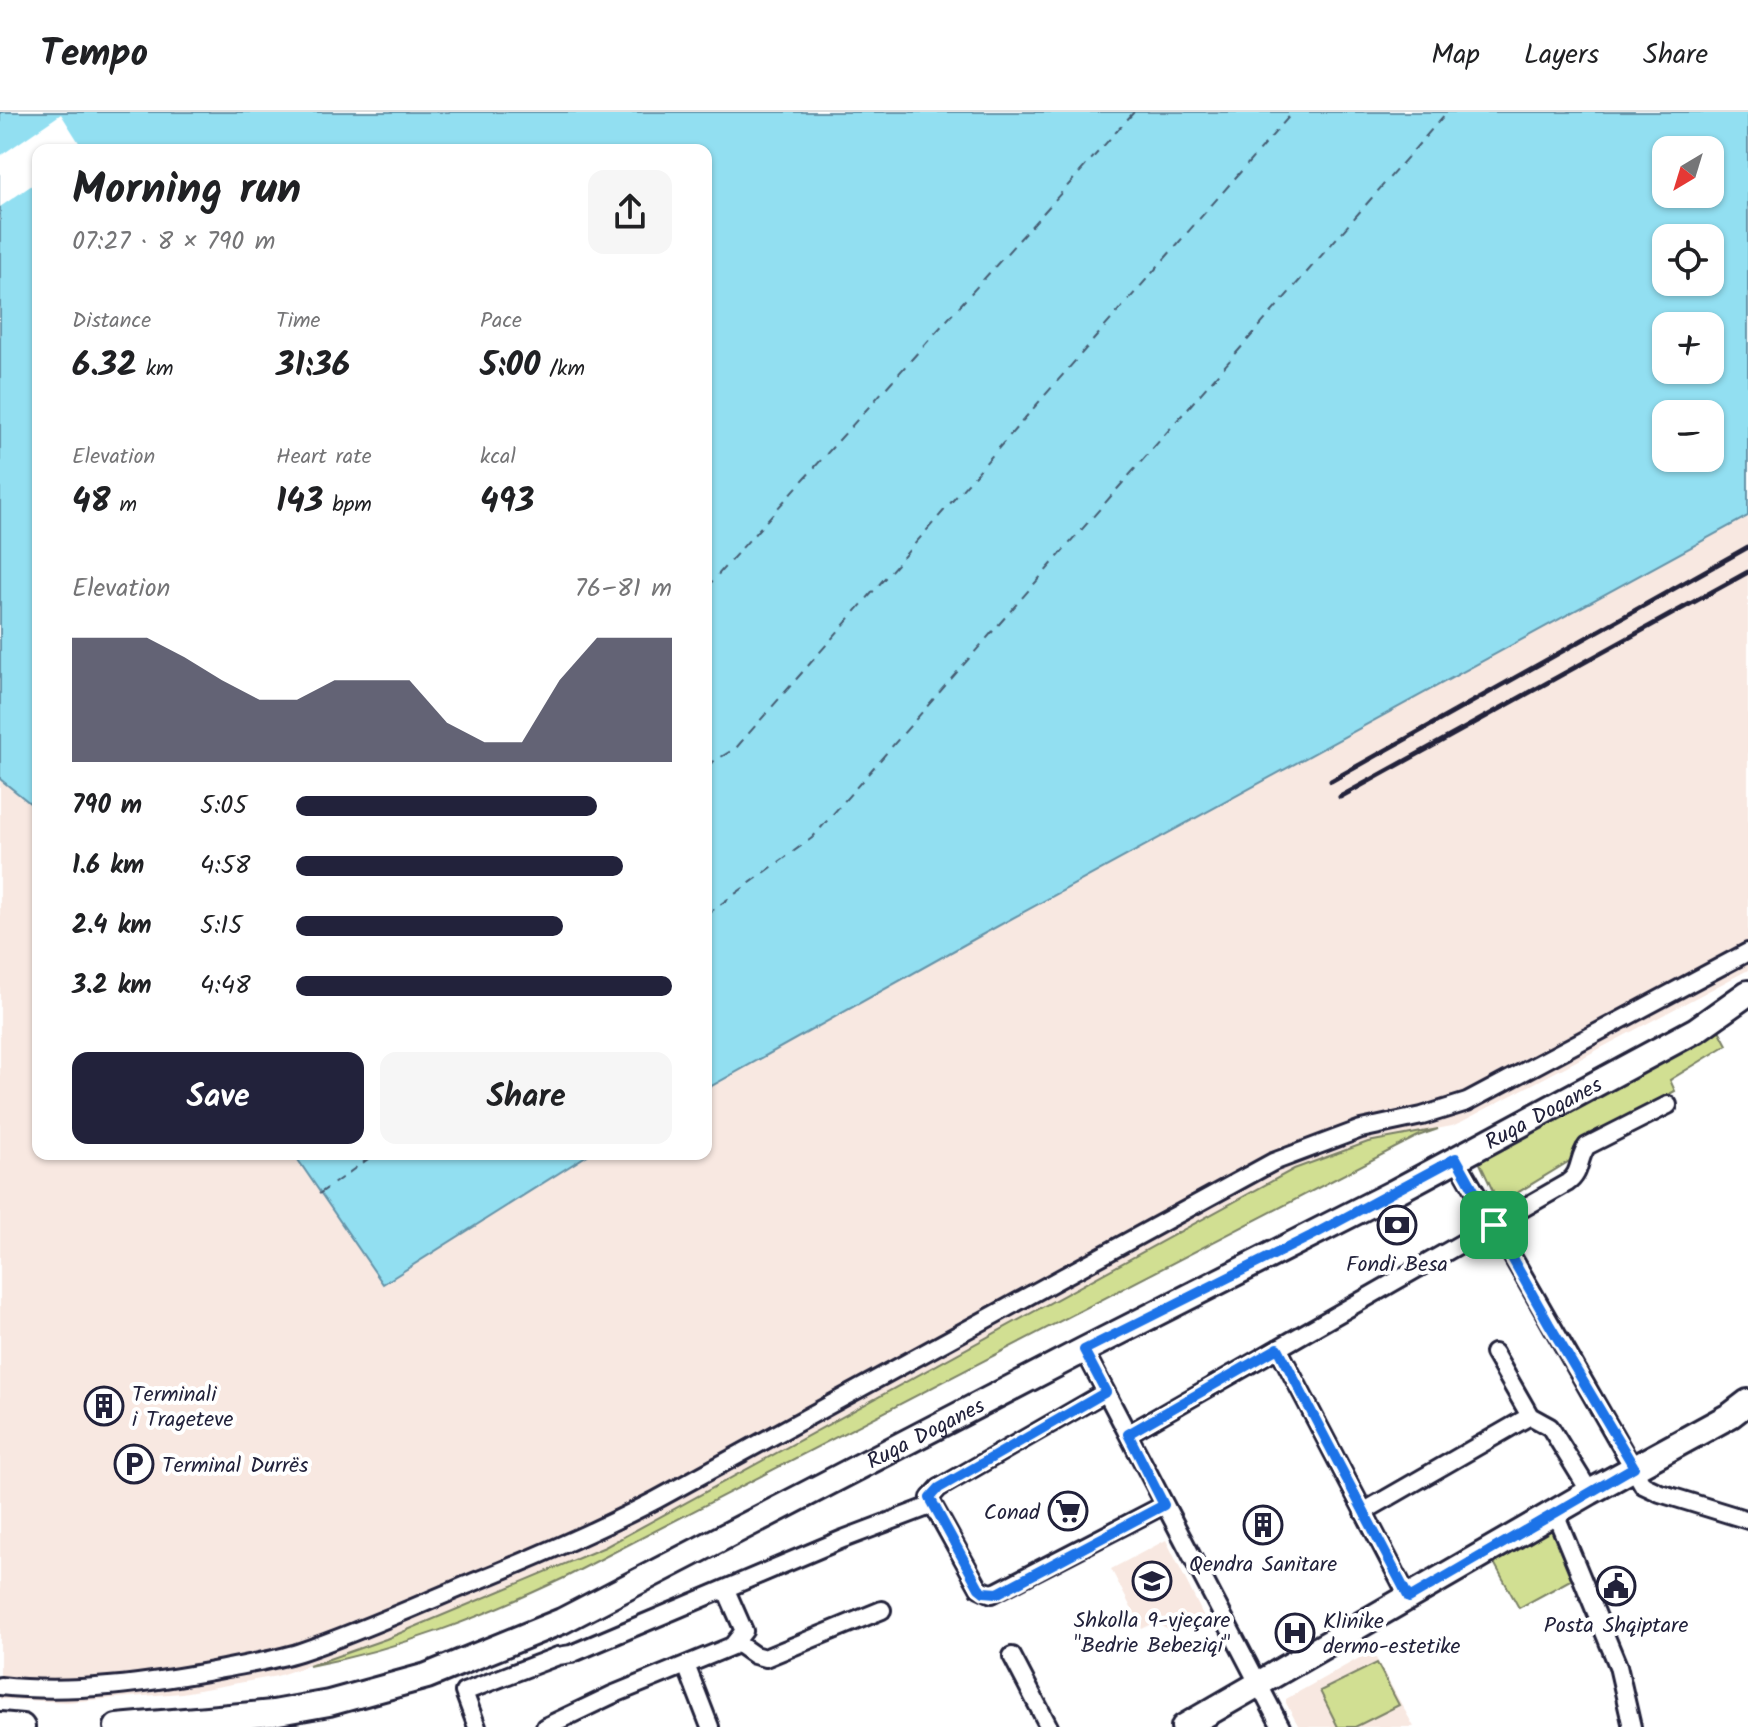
<!DOCTYPE html>
<meta charset="utf-8">
<style>
:root{--surface:#fff;--page:#f6f6f6;--text:#202124;--muted:#757577;--line:#e0e0e0;--accent:#22223b}
body{margin:0;font-family:Kalam,sans-serif;background:var(--page);color:var(--text);height:100vh;display:flex;flex-direction:column;font-size:30px;white-space:nowrap}
*{box-sizing:border-box;margin:0}
p{font-size:26px;color:var(--muted)}
.icon{flex:none;width:44px;height:44px;fill:none;stroke:currentColor;stroke-width:2;stroke-linecap:round;stroke-linejoin:round}
.map{position:relative;flex:1;overflow:hidden}
.details{position:absolute;left:32px;top:32px;width:680px;height:1016px;display:flex;flex-direction:column;background:var(--surface);border-radius:16px;box-shadow:0 2px 6px #0004}
.details>*{flex:none}
.needle{width:52px;rotate:218deg}
.fabs{position:absolute;left:1652px;top:24px;display:grid;gap:16px}
.fabs a{display:grid;place-items:center;width:72px;height:72px;border-radius:16px;background:var(--surface);box-shadow:0 2px 6px #0004;font-size:40px}
.pin{position:absolute;display:grid;place-items:center;width:68px;height:68px;color:#fff;margin:-34px;border-radius:16px;box-shadow:0 4px 12px #0006}
.round{display:grid;place-items:center;flex:none;width:84px;height:84px;border-radius:16px;background:var(--page)}
.head{display:flex;align-items:center;justify-content:space-between;height:136px;padding:0 40px}
h1{font-size:44px;font-weight:800;line-height:60px}
.metrics{display:grid;grid-template-columns:repeat(3,1fr);gap:12px;height:136px;padding:8px 40px}
.metrics div{display:grid;align-content:center}
.metrics b{font-size:34px;font-weight:800}
.metrics small{font-size:22px;font-weight:400}
.metrics p{font-size:22px}
.chart{height:224px;padding:16px 40px}
.chart p{display:flex;justify-content:space-between}
.chart svg{width:100%;height:144px;margin-top:8px;fill:var(--accent);opacity:.7}
.action{display:flex;gap:16px;margin-top:auto;padding:16px 40px}
.action a{flex:1;height:92px;border-radius:16px;background:var(--accent);color:#fff;font-size:32px;font-weight:800;line-height:92px;text-align:center}
.action a+a{background:var(--page);color:var(--text)}
ul{padding:0 40px;list-style:none;font-size:26px}
li{display:grid;grid-template-columns:128px 96px 1fr;align-items:center;height:60px}
li i{height:20px;border-radius:10px;background:var(--accent)}
header{display:flex;align-items:center;gap:48px;box-sizing:border-box;height:112px;padding:0 40px;background:var(--surface);border-bottom:2px solid var(--line)}
header strong{font-size:38px}
nav{display:flex;gap:44px;margin-inline-start:auto;font-size:28px}
.map>svg:first-child{display:block}
.built{fill:#f8e8e1}
.green{fill:#d1df92;stroke:#7a8066;stroke-width:2}
.water{fill:#92dff1;stroke:#6593a8;stroke-width:2;fill-rule:evenodd}
.pier{fill:#fff}
.lines{fill:none;stroke-linecap:round;stroke-linejoin:round}
.ferry{stroke:#445b72;stroke-width:2;stroke-dasharray:10 8;stroke-linecap:butt}
.minor-casing{stroke:#22223b;stroke-width:22}
.secondary-casing{stroke:#22223b;stroke-width:30}
.minor{stroke:#fff;stroke-width:16}
.secondary{stroke:#fff;stroke-width:24}
.rail{stroke:#22223b;stroke-width:5}
.route-casing{stroke:#fff;stroke-width:16}
.route{stroke:#1a73e8;stroke-width:10}
.labels{text-anchor:middle;stroke-width:8;stroke-linejoin:round;paint-order:stroke}
.street-label{font-size:22px;fill:#22223b;stroke:#fff}
.poi-label{font-size:22px;fill:#22223b;stroke:#fff}
</style>
<header>
<strong>Tempo</strong>
<nav><a>Map</a><a>Layers</a><a>Share</a></nav>
</header>
<div class="map">
<svg width="1748" height="1615" viewBox="0 0 1748 1615">
<rect width="100%" height="100%" fill="#fff"/>
<filter id="ink" filterUnits="userSpaceOnUse"><feTurbulence type="fractalNoise" baseFrequency=".0125" numOctaves="2"/><feDisplacementMap in="SourceGraphic" scale="16" xChannelSelector="R" yChannelSelector="G"/><feConvolveMatrix kernelMatrix="1 2 1 2 8 2 1 2 1" color-interpolation-filters="sRGB"/></filter>
<g filter="url(#ink)">
<path class="built" d="M 1748,404 L 1748,858 L 1463,1009 L 1452,1014 L 1368,1030 L 1294,1057 L 605,1435 L 386,1527 L 277,1564 L 182,1581 L 67,1590 L 0,1587 L 0,667 L 31,692 L 38,702 L 38,1042 L 294,1042 L 383,1172 L 589,1042 L 706,1042 L 706,977 L 978,825 Z
M 1166,1428 L 1204,1505 L 1173,1520 L 1154,1511 L 1142,1517 L 1111,1457 Z
M 1372,1539 L 1414,1615 L 1299,1615 L 1286,1591 L 1286,1587 Z"/>
<path class="green" d="M 1718,916 L 1727,933 L 1670,968 L 1675,979 L 1576,1032 L 1571,1048 L 1499,1092 L 1477,1045 Z
M 1438,1017 L 1418,1024 L 566,1465 C 482,1505 400,1537 309,1554 L 386,1527 L 605,1435 L 1294,1057 L 1368,1030 Z
M 1550,1414 L 1574,1466 L 1519,1496 L 1492,1447 Z
M 1377,1551 L 1399,1593 L 1355,1615 L 1338,1615 L 1320,1579 Z"/>
<path class="water" d="M 0,0 L 1748,0 L 1748,404 L 978,825 L 706,977 L 706,38 L 38,38 L 38,730 L 38,702 L 31,692 L 0,667 ZM 1666,38 L 1710,38 L 1710,82 L 1666,82 ZM 1666,126 L 1710,126 L 1710,170 L 1666,170 ZM 1666,214 L 1710,214 L 1710,258 L 1666,258 ZM 1666,302 L 1710,302 L 1710,346 L 1666,346 Z
M 294,1042 L 589,1042 L 383,1172 Z"/>
<path class="pier" d="M 61,2 L 83,37 L 38,38 L 38,69 L 0,95 L 0,44 Z"/>
<g class="lines">
<path class="ferry" d="M 706,476 L 1134,0
M 706,654 L 736,636 L 1293,0
M 706,803 L 812,726 L 1447,0
M 319,1082 L 375,1042"/>
<defs>
<path id="minor" d="M 1456,1046 L 1643,1373 L 1660,1381 L 1748,1408
M 1278,1236 L 1409,1486
M 1084,1238 L 1281,1615
M 1494,1241 L 1530,1304 L 1550,1315 L 1590,1380
M 1106,1280 L 939,1376 L 930,1386 L 933,1393 L 979,1476 L 992,1482 L 1164,1393
M 1128,1322 L 1567,1071 C 1582,1061 1577,1047 1587,1034 L 1668,993
M 1363,1400 L 1530,1304
M 1555,1401 L 1618,1554 L 1632,1615
M 737,1531 L 754,1543 L 765,1546 L 882,1498
M 1012,1544 L 1049,1615
M 686,1553 L 710,1615
M 0,1574 C 74,1582 150,1571 223,1557 C 248,1552 275,1548 300,1540 C 359,1520 416,1494 474,1470 C 536,1445 597,1419 656,1388 L 1273,1050 L 1361,1017 L 1422,1004 L 1467,990 L 1748,840
M 477,1615 L 464,1580 L 558,1544 L 571,1542 L 843,1427 L 933,1393
M 545,1615 L 612,1583 L 732,1534 L 744,1519 L 726,1478"/>
<g id="secondary">
<path d="M 0,1613 L 22,1615"/>
<path id="s1" d="M 117,1615 L 273,1601 L 329,1591 L 427,1564 L 562,1509 L 1084,1238 L 1393,1081 L 1696,918 L 1748,881"/>
<path d="M 1184,1615 L 1590,1380 L 1731,1303 L 1748,1290"/>
</g>
</defs>
<use href="#minor" class="minor-casing"/>
<use href="#secondary" class="secondary-casing"/>
<use href="#minor" class="minor"/>
<use href="#secondary" class="secondary"/>
<path class="rail" d="M 1331,669 L 1748,435
M 1340,685 L 1748,460"/>
</g>
</g>
<g class="lines" filter="url(#ink)">
<defs>
<path id="route" d="M 1456,1046 L 1549,1212 L 1634,1355 L 1409,1486 L 1278,1236 L 1128,1322 L 1164,1393 L 998,1481 L 984,1480 L 979,1476 L 930,1386 L 939,1376 L 1106,1280 L 1084,1238 L 1311,1124 Z"/>
</defs>
<use href="#route" class="route-casing"/>
<use href="#route" class="route"/>
</g>
<defs>
<symbol id="bank-ring" viewBox="-11 -11 22 22"><circle r="9.5" fill="#fff" stroke="#22223b" stroke-width="1.5"/><path d="M-6-4H6V4H-6ZM0-2.3a2.3 2.3 0 1 0 0 4.6a2.3 2.3 0 1 0 0-4.6Z" fill="#22223b"/></symbol>
<symbol id="building-ring" viewBox="-11 -11 22 22"><circle r="9.5" fill="#fff" stroke="#22223b" stroke-width="1.5"/><path d="M-4-6H4V6H1V3H-1V6H-4ZM-2.5-4.3h1.7v1.8h-1.7ZM.8-4.3h1.7v1.8H.8ZM-2.5-1h1.7V.8h-1.7ZM.8-1h1.7V.8H.8Z" fill="#22223b"/></symbol>
<symbol id="parking-ring" viewBox="-11 -11 22 22"><circle r="9.5" fill="#fff" stroke="#22223b" stroke-width="1.5"/><path d="M-3.5-5.5H1a3.5 3.5 0 0 1 0 7H-1V5.5H-3.5ZM-1-3.4V-.6H.8a1.4 1.4 0 0 0 0-2.8Z" fill="#22223b"/></symbol>
<symbol id="supermarket-ring" viewBox="-11 -11 22 22"><circle r="9.5" fill="#fff" stroke="#22223b" stroke-width="1.5"/><path d="M-6-5.5h2.5l.6 2H6L4.5 2H-2.5L-4.4-4H-6ZM-1.5 3.2a1.3 1.3 0 1 0 .1 0ZM3 3.2a1.3 1.3 0 1 0 .1 0Z" fill="#22223b"/></symbol>
<symbol id="school-ring" viewBox="-11 -11 22 22"><circle r="9.5" fill="#fff" stroke="#22223b" stroke-width="1.5"/><path d="M0-5L7-2L0 1L-7-2ZM-4 1L0 2.5L4 1V4Q0 6-4 4Z" fill="#22223b"/></symbol>
<symbol id="civic-ring" viewBox="-11 -11 22 22"><circle r="9.5" fill="#fff" stroke="#22223b" stroke-width="1.5"/><path d="M-.6-6.5H3V-4.5H.6V-3L4-1V1h2V6H-6V1h2V-1L-.6-3ZM-1.2 2.5V6h2.4V2.5Z" fill="#22223b"/></symbol>
<symbol id="hospital-ring" viewBox="-11 -11 22 22"><circle r="9.5" fill="#fff" stroke="#22223b" stroke-width="1.5"/><path d="M-5-5h3v3.5h4V-5h3V5h-3V1.5h-4V5h-3Z" fill="#22223b"/></symbol>
</defs>
<g fill-rule="evenodd">
<use href="#bank-ring" x="1375" y="1091" width="44" height="44"/>
<use href="#building-ring" x="82" y="1272" width="44" height="44"/>
<use href="#parking-ring" x="112" y="1330" width="44" height="44"/>
<use href="#supermarket-ring" x="1046" y="1377" width="44" height="44"/>
<use href="#building-ring" x="1241" y="1391" width="44" height="44"/>
<use href="#school-ring" x="1130" y="1447" width="44" height="44"/>
<use href="#civic-ring" x="1594" y="1452" width="44" height="44"/>
<use href="#hospital-ring" x="1273" y="1499" width="44" height="44"/>
</g>
<g class="labels">
<g class="street-label">
<text dy="8" stroke="none"><textPath href="#s1" startOffset="1566">Ruga Doganes</textPath></text>
<text dy="8" stroke="none"><textPath href="#s1" startOffset="870">Ruga Doganes</textPath></text>
</g>
<g class="poi-label">
<text x="1397" y="1159">Fondi Besa</text>
<text x="132" y="1289" text-anchor="start">Terminali<tspan x="132" dy="25">i Trageteve</tspan></text>
<text x="162" y="1360" text-anchor="start">Terminal Durrës</text>
<text x="1040" y="1407" text-anchor="end">Conad</text>
<text x="1263" y="1459">Qendra Sanitare</text>
<text x="1152" y="1515">Shkolla 9-vjeçare<tspan x="1152" dy="25">"Bedrie Bebeziqi"</tspan></text>
<text x="1323" y="1516" text-anchor="start">Klinike<tspan x="1323" dy="25">dermo-estetike</tspan></text>
<text x="1616" y="1520">Posta Shqiptare</text>
</g>
</g>
</svg>
<div class="fabs">
<a><svg class="needle" viewBox="-14 -14 28 28"><path d="M0-13l5 13h-10z" fill="#e53935"/><path d="M0 13l5-13h-10z" fill="#757577"/></svg></a>
<a><svg class="icon" aria-label="locate" viewBox="0 0 24 24"><circle cx="12" cy="12" r="6"/><path d="M12 2v4M12 18v4M2 12h4M18 12h4"/></svg></a>
<a>+</a>
<a>−</a>
</div>
<div class="pin" style="left:1494px;top:1113px;background:#1e9e55"><svg class="icon" aria-label="arrive" viewBox="0 0 24 24"><path d="M6 21V4h12l-3 4 3 4H6"/></svg></div>
<section class="details">
<div class="head"><div><h1>Morning run</h1><p>07:27 · 8 × 790 m</p></div><a class="round"><svg class="icon" aria-label="share" viewBox="0 0 24 24"><path d="M12 15V3M7 8l5-5 5 5M5 13v7h14v-7"/></svg></a></div>
<div class="metrics">
<div><p>Distance</p><b>6.32<small> km</small></b></div>
<div><p>Time</p><b>31:36</b></div>
<div><p>Pace</p><b>5:00<small> /km</small></b></div>
</div>
<div class="metrics">
<div><p>Elevation</p><b>48<small> m</small></b></div>
<div><p>Heart rate</p><b>143<small> bpm</small></b></div>
<div><p>kcal</p><b>493</b></div>
</div>
<div class="chart"><p><span>Elevation</span>76–81 m</p>
<svg viewBox="0 0 160 44" preserveAspectRatio="none"><path d="M0 44V6L10 6L20 6L30 12L40 19L50 25L60 25L70 19L80 19L90 19L100 32L110 38L120 38L130 19L140 6L150 6L160 6V44z"/></svg>
</div>
<ul>
<li><b>790 m</b>5:05<i style="width:80%"></i></li>
<li><b>1.6 km</b>4:58<i style="width:87%"></i></li>
<li><b>2.4 km</b>5:15<i style="width:71%"></i></li>
<li><b>3.2 km</b>4:48<i style="width:100%"></i></li>
</ul>
<div class="action"><a>Save</a><a>Share</a></div>
</section>
</div>
